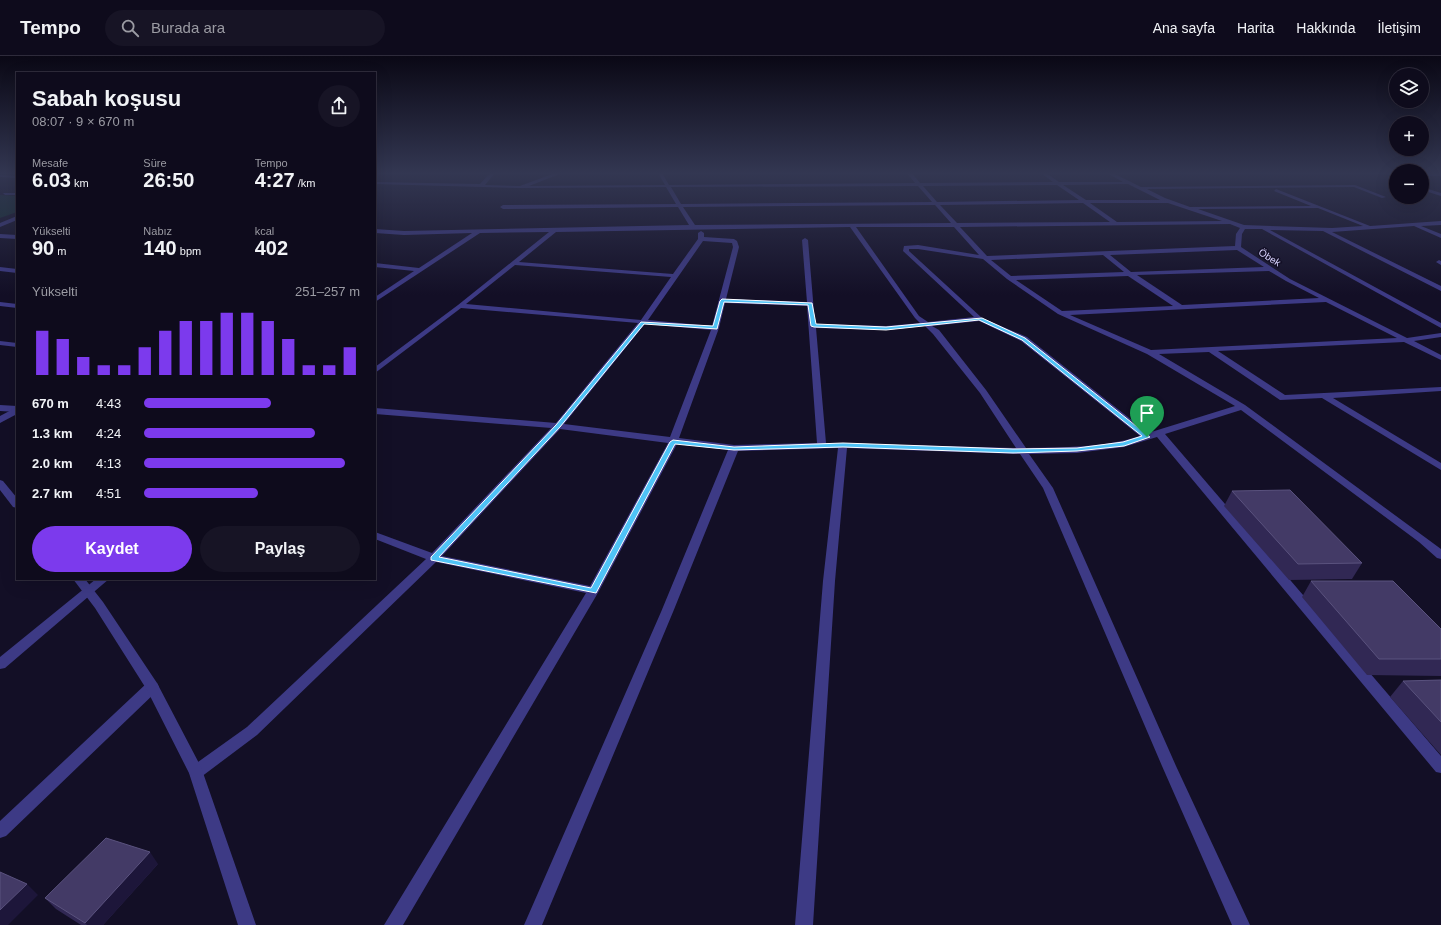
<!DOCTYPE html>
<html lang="tr">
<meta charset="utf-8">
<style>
:root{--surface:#0e0b1c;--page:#171425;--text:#f1f3f6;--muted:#9b9ba3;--line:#2e2b3b;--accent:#7c3aed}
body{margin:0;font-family:Helvetica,sans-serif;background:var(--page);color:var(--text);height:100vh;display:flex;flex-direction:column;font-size:15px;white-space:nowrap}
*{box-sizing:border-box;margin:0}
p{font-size:13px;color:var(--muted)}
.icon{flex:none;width:22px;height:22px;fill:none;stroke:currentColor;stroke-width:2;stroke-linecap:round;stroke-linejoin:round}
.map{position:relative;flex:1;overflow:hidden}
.panel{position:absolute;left:16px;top:16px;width:360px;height:508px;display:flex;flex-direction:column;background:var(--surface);border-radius:0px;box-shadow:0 4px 16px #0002,0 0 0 1px var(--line)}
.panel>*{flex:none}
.tools{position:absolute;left:1389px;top:12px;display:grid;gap:8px}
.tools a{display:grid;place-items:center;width:40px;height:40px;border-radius:50%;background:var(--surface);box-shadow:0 4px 16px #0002,0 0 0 1px var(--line);font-size:20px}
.pin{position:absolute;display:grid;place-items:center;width:34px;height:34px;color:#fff;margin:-41px -17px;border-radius:50% 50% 50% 0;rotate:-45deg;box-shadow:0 0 4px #0007}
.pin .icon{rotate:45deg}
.round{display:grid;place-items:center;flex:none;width:42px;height:42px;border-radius:21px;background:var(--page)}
.overview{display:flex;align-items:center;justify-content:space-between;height:68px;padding:0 16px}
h1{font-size:22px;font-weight:700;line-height:30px}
.figures{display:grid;grid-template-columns:repeat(3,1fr);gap:6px;height:68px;padding:4px 16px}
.figures div{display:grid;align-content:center}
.figures b{font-size:20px;font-weight:700}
.figures small{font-size:11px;font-weight:400}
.figures p{font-size:11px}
.chart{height:112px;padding:8px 16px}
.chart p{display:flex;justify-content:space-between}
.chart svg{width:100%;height:72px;margin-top:4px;stroke:var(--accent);stroke-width:6}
.primary-button{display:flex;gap:8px;margin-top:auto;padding:8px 16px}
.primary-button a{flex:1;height:46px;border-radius:24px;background:var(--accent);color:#fff;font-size:16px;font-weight:700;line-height:46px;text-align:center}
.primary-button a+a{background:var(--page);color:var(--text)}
ul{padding:0 16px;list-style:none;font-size:13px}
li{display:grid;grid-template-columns:64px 48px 1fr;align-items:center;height:30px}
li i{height:10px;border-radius:5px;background:var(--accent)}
header{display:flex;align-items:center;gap:24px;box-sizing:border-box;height:56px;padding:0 20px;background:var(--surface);border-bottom:1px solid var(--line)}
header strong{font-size:19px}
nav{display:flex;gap:22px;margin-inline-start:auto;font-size:14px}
.search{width:280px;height:36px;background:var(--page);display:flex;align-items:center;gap:10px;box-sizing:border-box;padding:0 14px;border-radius:22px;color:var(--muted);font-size:15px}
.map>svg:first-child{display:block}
.green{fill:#12302f}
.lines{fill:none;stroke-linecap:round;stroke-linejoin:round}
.minor{fill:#3d3a85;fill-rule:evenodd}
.tertiary{fill:#3d3a85;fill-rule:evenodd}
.wall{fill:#312854}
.shaded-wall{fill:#1d163a}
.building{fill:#433a66;stroke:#5a527e}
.route{fill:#4fc3f7;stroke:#fff;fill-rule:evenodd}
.labels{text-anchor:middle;stroke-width:3;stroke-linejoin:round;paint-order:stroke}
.far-street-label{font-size:10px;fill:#d9d4ff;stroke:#130f26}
</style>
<header>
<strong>Tempo</strong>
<div class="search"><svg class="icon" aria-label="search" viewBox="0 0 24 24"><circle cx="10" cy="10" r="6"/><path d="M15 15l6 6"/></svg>Burada ara</div>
<nav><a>Ana sayfa</a><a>Harita</a><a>Hakkında</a><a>İletişim</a></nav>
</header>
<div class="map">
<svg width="1441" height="869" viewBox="0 0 1441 869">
<rect width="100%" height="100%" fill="#130f26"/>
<path class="green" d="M 0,139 L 17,140 L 17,156 L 0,162 Z"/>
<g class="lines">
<path class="minor" d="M 490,117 L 495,117 L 485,129 L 520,130 L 555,117 L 562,117 L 529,130 L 665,129 L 658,117 L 662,117 L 669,129 L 915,127 L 907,117 L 912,117 L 920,127 L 1053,126 L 1041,117 L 1046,117 L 1059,126 L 1123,126 L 1107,117 L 1113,117 L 1141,131 L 1355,129 L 1386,141 L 1382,142 L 1354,131 L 1147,133 L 1165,142 L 1190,151 L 1311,150 L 1274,135 L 1276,133 L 1370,170 L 1441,165 L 1441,169 L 1421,170 L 1441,178 L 1441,182 L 1414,170 L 1332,176 L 1441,230 L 1441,235 L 1323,175 L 1270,174 L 1441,267 L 1441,272 L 1262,173 L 1245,173 L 1242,178 L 1241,191 L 1290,223 L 1407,282 L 1441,277 L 1441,281 L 1414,285 L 1441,299 L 1441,304 L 1404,286 L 1218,295 L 1285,339 L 1441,331 L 1441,335 L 1333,342 L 1441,407 L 1441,414 L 1322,342 L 1280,344 L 1209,296 L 1159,298 L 1245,349 L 1441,493 L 1441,503 L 1437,502 L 1419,486 L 1241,354 L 1165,378 L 1441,700 L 1441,717 L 1436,716 L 1157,381 L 1124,391 L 1077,397 L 1029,398 L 1053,432 L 1176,710 L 1250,869 L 1232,869 L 1162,710 L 1043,432 L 1020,398 L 847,392 L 835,525 L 813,869 L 795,869 L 823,525 L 838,392 L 738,395 L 673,556 L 542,869 L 524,869 L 661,556 L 728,394 L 677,388 L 599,535 L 403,869 L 384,869 L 586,537 L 436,506 L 257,679 L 201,721 L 196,722 L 191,721 L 189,716 L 191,711 L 247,671 L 426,503 L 375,483 L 375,476 L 432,497 L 551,372 L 375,358 L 375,352 L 556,367 L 638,267 L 461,252 L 375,317 L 375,311 L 458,249 L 549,176 L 480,177 L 375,246 L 375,241 L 414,215 L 375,211 L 375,207 L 419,212 L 472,177 L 404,179 L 375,177 L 375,173 L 404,175 L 689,169 L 678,151 L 503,153 L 500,151 L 503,149 L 676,148 L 666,131 L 520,132 L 375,128 L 375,126 L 480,128 ZM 1128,128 L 1160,144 L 1086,144 L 1063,129 ZM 1057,129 L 1079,144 L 937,146 L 923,130 ZM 918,130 L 932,146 L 681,148 L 671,131 ZM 1083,147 L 1110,166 L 957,167 L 940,149 ZM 1090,147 L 1168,147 L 1222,165 L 1117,166 ZM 935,149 L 951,167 L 695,169 L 683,151 ZM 1318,152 L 1363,170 L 1332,172 L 1244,169 L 1198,153 ZM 1230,168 L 1240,172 L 1236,178 L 1235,190 L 987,200 L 960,171 ZM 850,171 L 915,262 L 920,267 L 886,270 L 815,268 L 808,184 L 805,182 L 802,184 L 807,246 L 726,243 L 739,191 L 737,185 L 734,183 L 704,181 L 704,177 L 701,175 L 698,177 L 698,183 L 673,218 L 519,206 L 556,176 ZM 856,171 L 954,171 L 979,199 L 918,189 L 904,190 L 903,195 L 974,261 L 928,266 L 919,260 ZM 703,185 L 732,187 L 733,191 L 712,270 L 648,264 ZM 909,193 L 918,193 L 983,203 L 1007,223 L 1058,258 L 1147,298 L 1235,350 L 1148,377 L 1027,281 L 982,262 L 909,195 ZM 1237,194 L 1264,211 L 1131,216 L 1110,199 ZM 1103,199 L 1124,216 L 1011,220 L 991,204 ZM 515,209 L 671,221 L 641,264 L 466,248 ZM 1269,215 L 1286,225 L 1319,242 L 1182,249 L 1137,219 ZM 1128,220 L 1173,250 L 1062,255 L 1016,224 ZM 1326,246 L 1397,282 L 1151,294 L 1070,259 ZM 725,247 L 807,250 L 817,387 L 734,389 L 679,382 L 719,272 ZM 979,265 L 1021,285 L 1140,380 C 1103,392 1064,391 1026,392 L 986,334 L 939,274 L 932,270 ZM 645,268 L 711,274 L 670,381 L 564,368 ZM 925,270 L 933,278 L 980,337 L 1016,392 L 826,387 L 816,272 L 886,274 ZM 560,373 L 668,387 L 590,530 L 442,500 Z
M 1382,117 L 1396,118 L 1396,120 Z
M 1422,118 L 1441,118 L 1441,120 L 1422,120 Z
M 0,119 L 17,120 L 17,122 L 0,121 Z
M 1422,131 L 1441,137 L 1441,140 L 1422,134 Z
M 3,137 L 17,137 L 17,139 L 5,139 Z
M 17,160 L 17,164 L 0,171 L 0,167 Z
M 0,178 L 17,179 L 17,183 L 0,182 Z
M 1439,204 L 1441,205 L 1441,209 L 1436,206 Z
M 0,211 L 17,213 L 17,217 L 0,215 Z
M 0,246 L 17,248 L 17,252 L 0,250 Z
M 0,285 L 17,287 L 17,291 L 0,289 Z
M 0,349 L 17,350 L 17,356 L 0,355 Z
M 96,523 L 109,523 L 5,612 L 0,613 L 0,601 Z
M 152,626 L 157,627 L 159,631 L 157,635 L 6,780 L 0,782 L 0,765 L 147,627 Z"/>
<path class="tertiary" d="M 17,351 L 17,358 L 0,367 L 0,360 Z
M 0,424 L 3,425 L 17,442 L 17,452 L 13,451 L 0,434 Z
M 73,523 L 85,523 L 103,546 L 157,627 L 201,711 L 256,869 L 238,869 L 189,717 L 147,634 L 95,552 Z"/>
</g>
<path class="wall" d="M 1232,435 L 1362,507 L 1352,523 L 1289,524 L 1224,450 Z
M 1311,525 L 1441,573 L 1441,620 L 1367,619 L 1302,541 Z
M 1441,624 L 1441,699 L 1390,641 L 1403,625 Z
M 158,808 L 103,869 L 81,869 L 56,853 L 45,842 Z"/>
<path class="shaded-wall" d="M 150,796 L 158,808 L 103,869 L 87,869 L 85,867 Z
M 27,828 L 38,839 L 8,869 L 0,869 L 0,854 Z"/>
<path class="building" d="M 1290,434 L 1362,507 L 1298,508 L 1232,435 Z
M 1311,525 L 1393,525 L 1441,573 L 1441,603 L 1379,603 Z
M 1441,624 L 1441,666 L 1403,625 Z
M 106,782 L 150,796 L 85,867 L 45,842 Z
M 0,816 L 27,828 L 0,854 Z"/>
<linearGradient id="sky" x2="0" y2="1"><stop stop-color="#0a0815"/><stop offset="0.49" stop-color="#333752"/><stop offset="1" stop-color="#333752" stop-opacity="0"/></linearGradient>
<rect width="1441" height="239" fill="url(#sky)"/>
<path class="route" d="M 722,243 L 812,247 L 816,268 L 886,271 L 982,262 L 1025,282 L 1150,381 L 1124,390 L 1077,395 L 1013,397 L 843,391 L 734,394 L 675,388 L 596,537 L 431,504 L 431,501 L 556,369 L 641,266 L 713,270 L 720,245 ZM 724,246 L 808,249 L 811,270 L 814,271 L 886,274 L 979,264 L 1022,284 L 1142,380 L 1123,386 L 1077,392 L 1013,393 L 843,387 L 734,391 L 673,384 L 670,386 L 591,532 L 439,501 L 560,371 L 644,268 L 717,273 Z"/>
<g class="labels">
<g class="far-street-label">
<text transform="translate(1270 201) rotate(32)" y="4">Öbek</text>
</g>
</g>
</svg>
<div class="tools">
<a><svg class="icon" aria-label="layers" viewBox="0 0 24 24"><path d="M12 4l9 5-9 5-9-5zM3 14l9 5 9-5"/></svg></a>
<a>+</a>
<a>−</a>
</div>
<div class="pin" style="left:1147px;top:381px;background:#1e9e55"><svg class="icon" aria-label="arrive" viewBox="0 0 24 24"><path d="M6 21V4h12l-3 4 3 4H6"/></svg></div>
<section class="panel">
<div class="overview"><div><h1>Sabah koşusu</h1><p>08:07 · 9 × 670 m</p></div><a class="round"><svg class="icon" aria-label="share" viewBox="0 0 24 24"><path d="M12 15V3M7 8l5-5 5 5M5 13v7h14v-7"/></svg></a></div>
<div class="figures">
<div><p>Mesafe</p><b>6.03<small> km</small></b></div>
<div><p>Süre</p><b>26:50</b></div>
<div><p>Tempo</p><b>4:27<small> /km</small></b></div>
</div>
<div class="figures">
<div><p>Yükselti</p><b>90<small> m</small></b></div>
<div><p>Nabız</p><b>140<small> bpm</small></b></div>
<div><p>kcal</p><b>402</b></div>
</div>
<div class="chart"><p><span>Yükselti</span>251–257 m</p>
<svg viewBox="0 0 160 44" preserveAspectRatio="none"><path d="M5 44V17M15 44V22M25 44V33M35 44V38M45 44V38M55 44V27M65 44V17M75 44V11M85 44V11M95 44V6M105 44V6M115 44V11M125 44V22M135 44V38M145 44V38M155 44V27"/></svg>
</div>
<ul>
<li><b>670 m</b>4:43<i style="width:59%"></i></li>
<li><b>1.3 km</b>4:24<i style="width:79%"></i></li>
<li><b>2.0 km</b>4:13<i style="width:93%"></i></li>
<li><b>2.7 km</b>4:51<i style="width:53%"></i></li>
</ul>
<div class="primary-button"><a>Kaydet</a><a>Paylaş</a></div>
</section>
</div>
